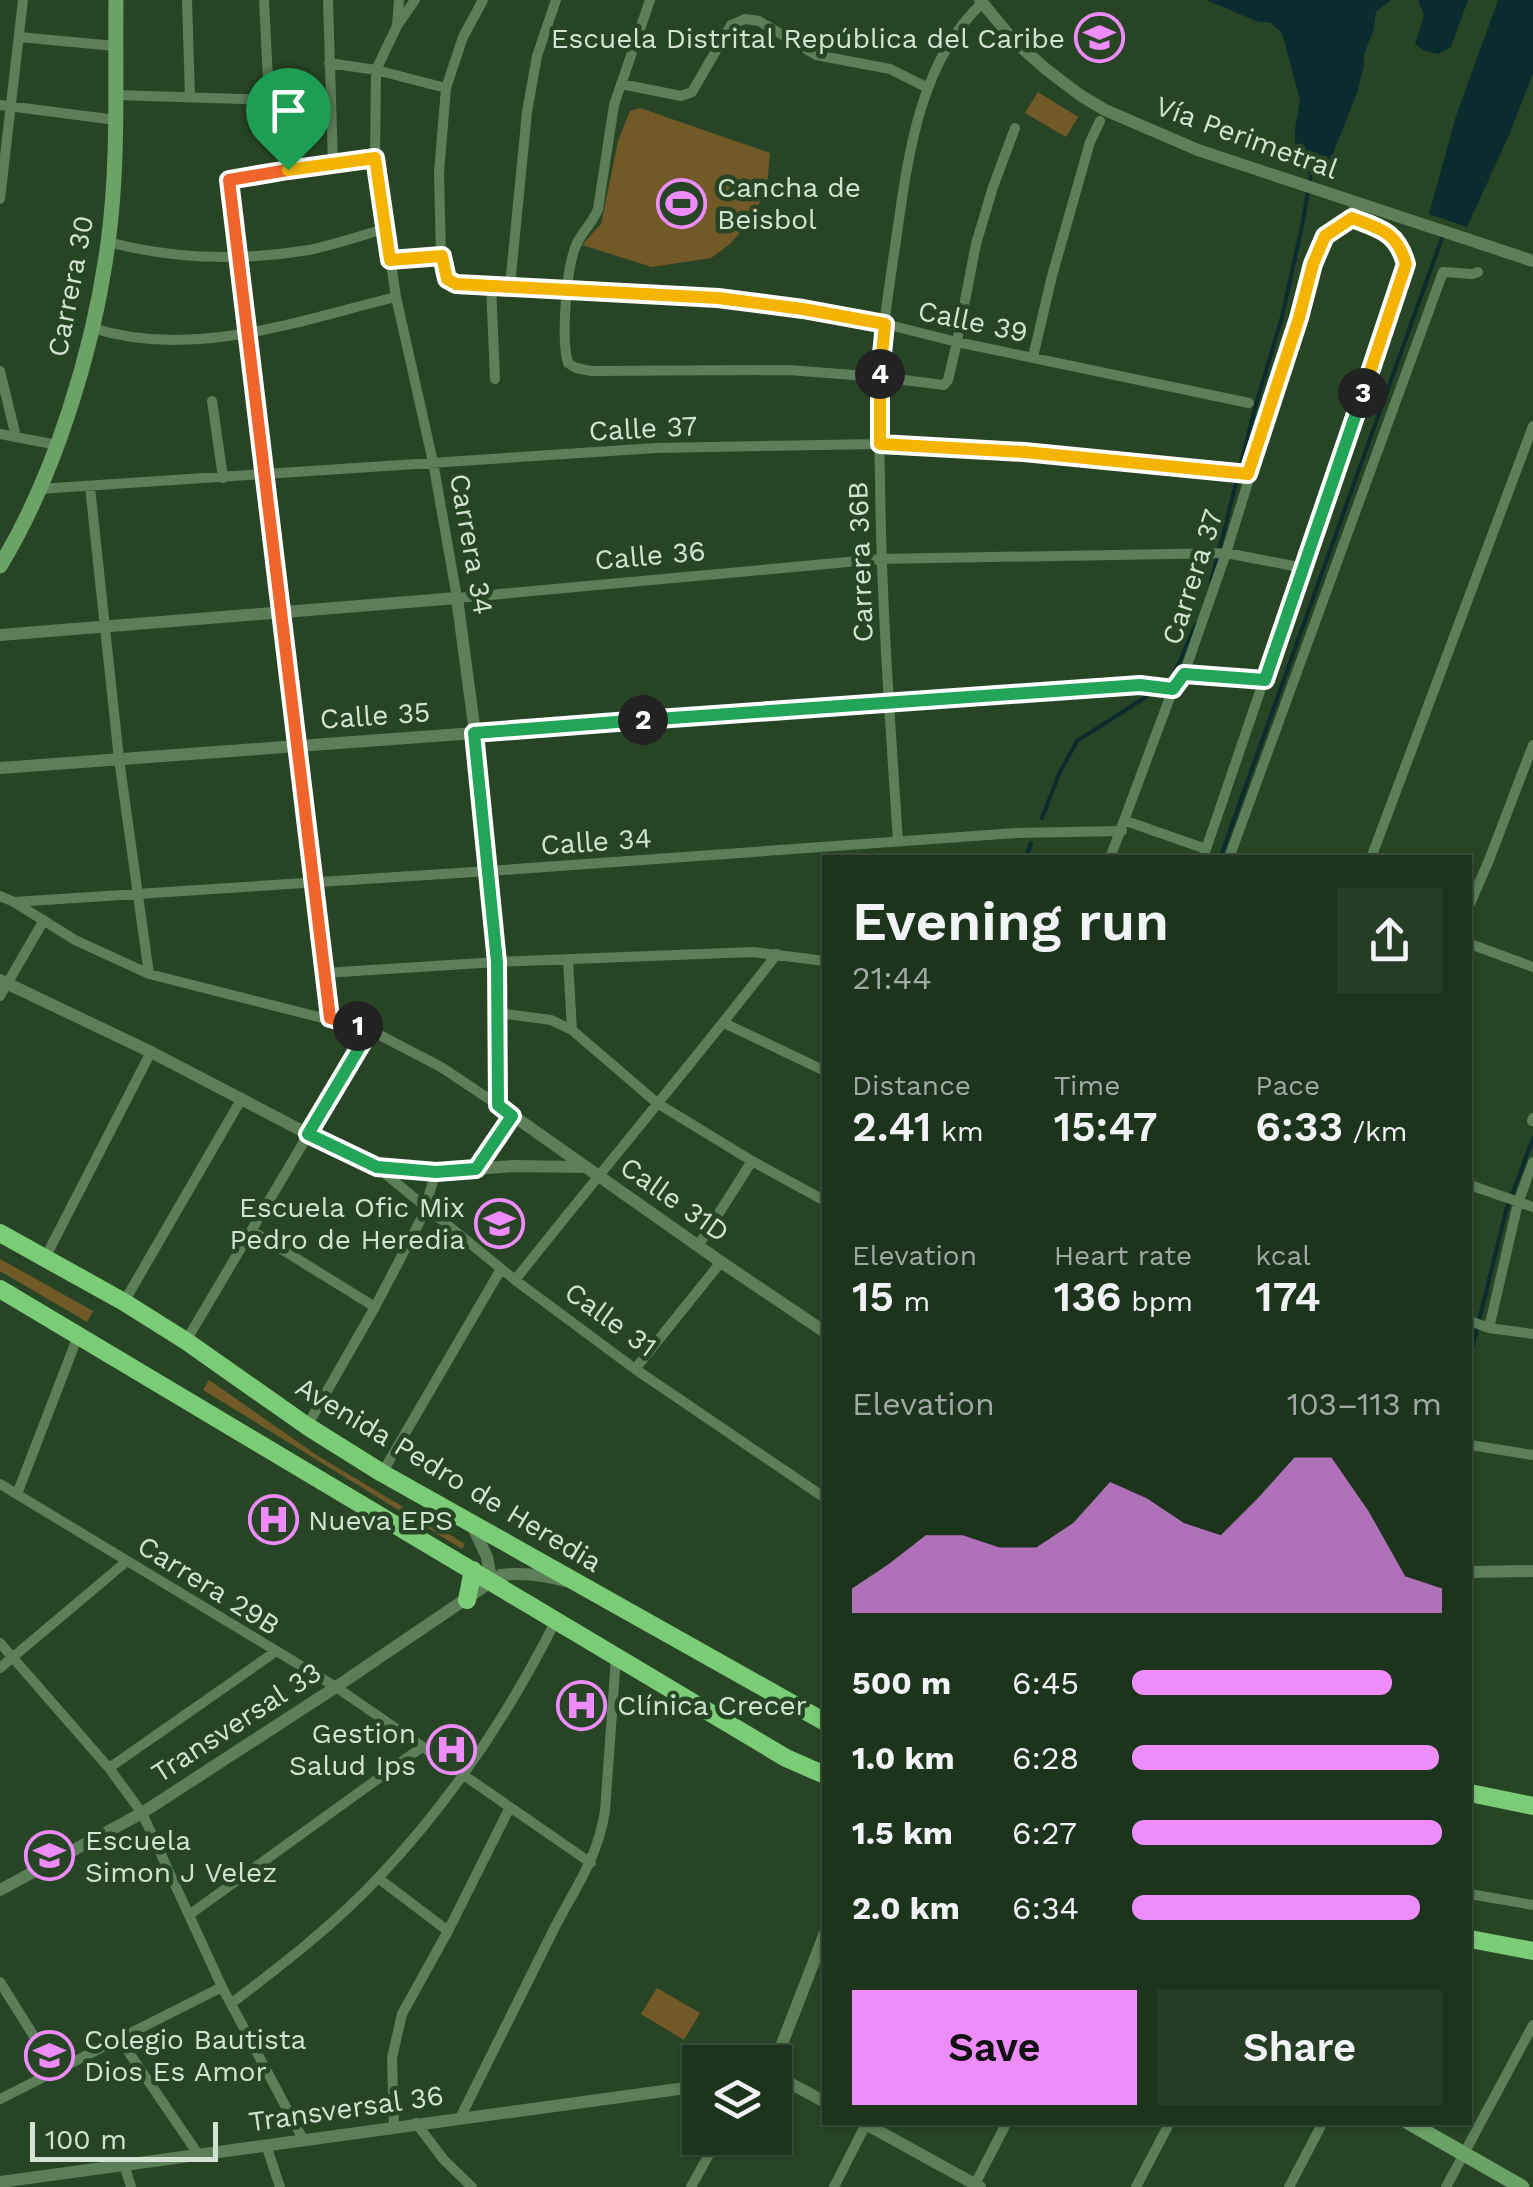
<!DOCTYPE html>
<meta charset="utf-8">
<style>
:root{--surface:#1d341c;--page:#253c25;--text:#f1f3f6;--muted:#a0aaa3;--line:#3b4f3b;--accent:#ed8cfa}
body{margin:0;font-family:"Work Sans",sans-serif;background:var(--page);color:var(--text);height:100vh;display:flex;flex-direction:column;font-size:38px;white-space:nowrap}
*{box-sizing:border-box;margin:0}
p{font-size:32px;color:var(--muted)}
.icon{flex:none;width:55px;height:55px;fill:none;stroke:currentColor;stroke-width:2;stroke-linecap:round;stroke-linejoin:round}
.map{position:relative;flex:1;overflow:hidden}
.details{position:absolute;left:822px;top:855px;width:650px;height:1270px;display:flex;flex-direction:column;background:var(--surface);border-radius:0px;box-shadow:0 2px 8px #0004,0 0 0 2px var(--line)}
.details>*{flex:none}
.controls{position:absolute;left:682px;top:2045px;display:grid;gap:20px}
.controls a{display:grid;place-items:center;width:110px;height:110px;border-radius:0px;background:var(--surface);box-shadow:0 2px 8px #0004,0 0 0 2px var(--line);font-size:50px}
.scale{position:absolute;left:30px;bottom:25px;width:188px;box-sizing:border-box;padding-left:10px;border:5px solid #d2e4d1;border-top:0;font-size:28px;line-height:35px;white-space:nowrap;color:#d2e4d1;-webkit-text-stroke:8px #274525;paint-order:stroke}
.pin{position:absolute;display:grid;place-items:center;width:85px;height:85px;color:#fff;margin:-102px -42px;border-radius:50% 50% 50% 0;rotate:-45deg;box-shadow:0 0 10px #0007}
.pin .icon{rotate:45deg}
.km{position:absolute;width:50px;height:50px;margin:-25px;border-radius:50%;background:#222;color:#fff;font-size:28px;line-height:50px;text-align:center}
.round{display:grid;place-items:center;flex:none;width:105px;height:105px;border-radius:0px;background:var(--page)}
.overview{display:flex;align-items:center;justify-content:space-between;height:170px;padding:0 30px}
h1{font-size:55px;font-weight:600;line-height:75px}
.figures{display:grid;grid-template-columns:repeat(3,1fr);gap:15px;height:170px;padding:10px 30px}
.figures div{display:grid;align-content:center}
.figures b{font-size:42px;font-weight:600}
.figures small{font-size:28px;font-weight:400}
.figures p{font-size:28px}
.chart{height:280px;padding:20px 30px}
.chart p{display:flex;justify-content:space-between}
.chart svg{width:100%;height:180px;margin-top:10px;fill:var(--accent);opacity:.7}
.cta{display:flex;gap:20px;margin-top:auto;padding:20px 30px}
.cta a{flex:1;height:115px;border-radius:0px;background:var(--accent);color:#111;font-size:40px;font-weight:600;line-height:115px;text-align:center}
.cta a+a{background:var(--page);color:var(--text)}
ul{padding:0 30px;list-style:none;font-size:32px}
li{display:grid;grid-template-columns:160px 120px 1fr;align-items:center;height:75px}
li i{height:25px;border-radius:12px;background:var(--accent)}
.map>svg:first-child{display:block}
.green{fill:#725a28}
.water{fill:#0b2b2e}
.lines{fill:none;stroke-linecap:round;stroke-linejoin:round}
.stream{stroke:#0b2b2e;stroke-width:4}
.minor{stroke:#5c7e59;stroke-width:10}
.tertiary{stroke:#5c7e59;stroke-width:12}
.secondary{stroke:#6ba367;stroke-width:15}
.trunk{stroke:#7bcc76;stroke-width:18}
.split-1-casing{stroke:#fff;stroke-width:20}
.split-2-casing{stroke:#fff;stroke-width:20}
.split-3-casing{stroke:#fff;stroke-width:20}
.split-4-casing{stroke:#fff;stroke-width:20}
.split-5-casing{stroke:#fff;stroke-width:20}
.split-1{stroke:#f0652b;stroke-width:12}
.split-2{stroke:#22a559;stroke-width:12}
.split-3{stroke:#22a559;stroke-width:12}
.split-4{stroke:#f5b400;stroke-width:12}
.split-5{stroke:#f5b400;stroke-width:12}
.labels{text-anchor:middle;stroke-width:9;stroke-linejoin:round;paint-order:stroke}
.poi-label{font-size:28px;fill:#d2e4d1;stroke:#274525;text-anchor:start}
.street-label{font-size:28px;fill:#d2e4d1;stroke:#274525}
</style>
<div class="map">
<svg width="1533" height="2187" viewBox="0 0 1533 2187">
<rect width="100%" height="100%" fill="#274525"/>
<path class="green" d="M 1038,92 L 1078,117 L 1066,137 L 1025,113 Z
M 640,108 L 770,153 L 767,186 L 752,219 L 730,244 L 711,258 L 652,267 L 582,245 L 601,224 L 618,141 L 630,111 Z
M 0,1259 L 93,1311 L 87,1322 L 0,1271 Z
M 209,1380 L 318,1456 L 465,1544 L 462,1549 L 203,1390 Z
M 657,1988 L 700,2013 L 684,2040 L 641,2014 Z"/>
<path class="water" d="M 1206,0 L 1391,0 L 1376,12 L 1373,32 L 1364,54 L 1364,65 L 1357,93 L 1330,161 L 1329,181 L 1296,169 L 1295,129 L 1300,100 L 1282,33 L 1271,23 L 1256,21 Z
M 1418,0 L 1468,0 L 1451,47 L 1438,54 L 1423,50 L 1415,44 L 1424,15 Z
M 1498,0 L 1533,0 L 1533,73 L 1510,133 L 1467,227 L 1429,214 L 1456,116 Z"/>
<g class="lines">
<path class="stream" d="M 1211,582 L 1255,408 L 1282,317 L 1302,226 L 1311,174
M 1172,679 L 1196,624
M 1042,818 L 1059,774 L 1077,741 L 1146,697
M 1026,858 L 1031,843
M 1220,858 L 1443,235
M 1470,1357 L 1506,1211 L 1533,1138"/>
<path class="minor" d="M 187,0 L 190,97
M 264,0 L 269,100
M 328,0 L 333,164
M 399,0 L 397,26 L 376,70 L 375,157 L 396,297 L 433,462 L 457,598 L 880,559 L 1226,553 L 1304,568
M 483,0 L 463,37 L 446,88 L 439,173 L 441,256 L 447,279 L 456,284 L 718,299 L 803,309 L 885,324 L 957,342 L 1249,403
M 650,0 L 614,105 L 598,209 C 593,222 583,231 577,243 C 566,266 561,339 568,363 L 576,368 L 591,371 L 788,370 L 880,377 L 944,385 L 948,380 L 957,342 L 976,244 L 993,187 L 1015,128
M 397,26 L 415,0
M 19,37 L 115,46
M 329,63 L 376,70 L 446,88
M 621,84 L 681,96 L 692,92 L 731,25 L 745,19 L 759,21 L 816,55 L 890,69 L 928,88
M 116,95 L 330,102
M 283,100 L 289,170
M 0,105 L 116,120
M 0,199 L 23,0
M 108,242 C 173,259 242,261 309,250 C 334,245 360,236 384,229
M 390,260 L 441,256
M 491,285 L 495,379
M 510,286 L 527,112 L 537,56 L 556,0
M 92,328 C 194,360 296,321 396,297
M 1033,357 L 1052,276 L 1090,142 L 1100,121
M 0,371 L 16,437
M 212,401 L 223,478
M 0,434 L 57,445
M 90,487 L 119,759 L 149,974
M 39,489 L 656,448 L 879,444 L 1024,452 L 1248,474
M 1184,674 L 1265,680
M 475,733 L 1140,685 L 1173,689
M 1126,821 L 1206,849
M 898,841 C 890,720 881,598 880,476 C 879,443 878,410 880,377 C 882,327 891,276 898,226 C 909,149 922,59 982,3
M 1110,858 L 1173,689 L 1184,674 L 1226,553 L 1299,318 L 1313,264 L 1325,236 L 1352,218 L 1355,203
M 1203,858 L 1406,264 C 1397,232 1381,229 1352,218
M 1229,858 L 1443,272 L 1472,274 L 1478,272
M 1371,858 L 1533,426
M 0,896 L 14,902 L 75,940 L 149,974 L 370,1030 L 441,1067 L 498,1105
M 14,902 L 489,871 L 1016,833 L 1122,831
M 1470,904 L 1489,860 L 1533,745
M 1470,944 L 1533,967
M 568,959 L 572,1030
M 324,973 L 497,962 L 753,952 L 825,961
M 0,996 L 44,920
M 498,1013 L 551,1020 L 572,1030 L 657,1103 L 752,1161 L 825,1201
M 330,1018 L 229,180 L 375,157
M 724,1023 L 825,1071
M 1532,1121 L 1533,1118
M 378,1168 L 515,1280 L 635,1369 L 825,1498
M 476,1169 L 512,1116
M 1470,1185 L 1533,1207
M 252,1231 L 375,1307
M 698,1246 L 752,1161
M 45,1258 L 151,1052
M 515,1280 C 602,1170 692,1064 777,954
M 124,1302 L 242,1098
M 1470,1321 L 1489,1328 L 1533,1334
M 1489,1328 L 1518,1203 L 1533,1162
M 186,1341 L 370,1030
M 635,1369 L 721,1262
M 307,1426 L 375,1307 L 422,1217 L 436,1172
M 1470,1445 L 1533,1455
M 382,1473 L 501,1269
M 0,1484 L 336,1687 L 591,1863
M 17,1494 L 78,1336
M 0,1643 L 109,1768 L 142,1813 L 222,1987 L 303,2139
M 0,1668 L 127,1561
M 109,1768 L 275,1652
M 378,1878 L 448,1931
M 1470,1894 L 1533,1905
M 189,1915 L 422,1747
M 0,1982 L 55,2070
M 232,2003 C 283,1964 334,1925 378,1878 C 450,1802 509,1714 556,1620
M 119,2038 L 198,2154
M 0,2099 L 222,1987
M 460,2118 C 491,2056 522,1993 553,1931 C 575,1887 597,1861 605,1811 L 616,1657
M 416,2123 L 444,2160 L 472,2187
M 394,2127 L 392,2058 L 402,2014 L 448,1931 L 510,1807
M 266,2145 L 280,2187
M 124,2164 L 131,2187
M 975,2184 L 1007,2122
M 691,2187 L 718,2138
M 834,2187 L 867,2122
M 1136,2187 L 1170,2122
M 1289,2187 L 1323,2122
M 1446,2187 L 1533,2025"/>
<path class="tertiary" d="M 980,0 L 1014,41 L 1047,70 L 1080,95 L 1105,110 L 1198,150 L 1533,261
M 0,635 L 457,598 L 475,733 L 497,962 L 498,1105 L 721,1262 L 825,1332
M 0,768 L 475,733
M 0,980 L 151,1052 L 308,1134 L 377,1167 L 436,1172 L 513,1166 L 584,1167
M 472,1525 L 487,1557 L 492,1583
M 1470,1572 L 1533,1571
M 0,1890 L 142,1813 L 336,1687 L 501,1575 C 524,1572 544,1575 565,1581
M 775,2062 L 825,1933
M 775,2075 L 825,2102
M 862,2122 L 980,2187
M 0,2182 L 700,2086"/>
<path class="secondary" d="M 0,566 C 55,476 94,348 108,243 C 119,163 115,81 116,0
M 1408,2122 L 1522,2187"/>
<path class="trunk" d="M 0,1233 L 124,1302 L 186,1341 L 307,1426 L 382,1473 L 825,1722
M 0,1289 L 786,1758 L 825,1775
M 467,1600 L 473,1570
M 1470,1793 L 1533,1806
M 1470,1939 L 1533,1951"/>
</g>
<g class="lines">
<defs>
<path id="split-1" d="M 288,170 L 229,180 L 330,1018 L 358,1026"/>
<path id="split-2" d="M 358,1026 L 370,1030 L 308,1134 L 377,1167 L 436,1172 L 476,1169 L 512,1116 L 498,1105 L 497,962 L 474,733 L 643,720"/>
<path id="split-3" d="M 643,720 L 1140,685 L 1173,689 L 1184,674 L 1265,680 L 1363,393"/>
<path id="split-4" d="M 880,374 L 880,444 L 1024,452 L 1248,474 L 1299,318 L 1313,264 L 1325,236 L 1352,218 C 1381,229 1397,232 1406,264 L 1363,393"/>
<path id="split-5" d="M 288,170 L 375,158 L 390,260 L 442,256 L 447,279 L 456,284 L 718,298 L 803,309 L 885,324 L 880,374"/>
</defs>
<use href="#split-1" class="split-1-casing"/>
<use href="#split-2" class="split-2-casing"/>
<use href="#split-3" class="split-3-casing"/>
<use href="#split-4" class="split-4-casing"/>
<use href="#split-5" class="split-5-casing"/>
<use href="#split-1" class="split-1"/>
<use href="#split-2" class="split-2"/>
<use href="#split-3" class="split-3"/>
<use href="#split-4" class="split-4"/>
<use href="#split-5" class="split-5"/>
</g>
<defs>
<symbol id="school-ring" viewBox="-11 -11 22 22"><circle r="9.5" fill="#274525" stroke="#ed8cfa" stroke-width="1.5"/><path d="M0-5L7-2L0 1L-7-2ZM-4 1L0 2.5L4 1V4Q0 6-4 4Z" fill="#ed8cfa"/></symbol>
<symbol id="stadium-ring" viewBox="-11 -11 22 22"><circle r="9.5" fill="#274525" stroke="#ed8cfa" stroke-width="1.5"/><path d="M0-5a6.5 5 0 1 0 0 10a6.5 5 0 1 0 0-10ZM-3.5-1.8h7v3.6h-7Z" fill="#ed8cfa"/></symbol>
<symbol id="hospital-ring" viewBox="-11 -11 22 22"><circle r="9.5" fill="#274525" stroke="#ed8cfa" stroke-width="1.5"/><path d="M-5-5h3v3.5h4V-5h3V5h-3V1.5h-4V5h-3Z" fill="#ed8cfa"/></symbol>
</defs>
<g fill-rule="evenodd">
<use href="#school-ring" x="1072" y="10" width="55" height="55"/>
<use href="#stadium-ring" x="654" y="176" width="55" height="55"/>
<use href="#school-ring" x="472" y="1196" width="55" height="55"/>
<use href="#hospital-ring" x="246" y="1492" width="55" height="55"/>
<use href="#hospital-ring" x="554" y="1678" width="55" height="55"/>
<use href="#hospital-ring" x="424" y="1722" width="55" height="55"/>
<use href="#school-ring" x="22" y="1828" width="55" height="55"/>
<use href="#school-ring" x="22" y="2028" width="55" height="55"/>
</g>
<g class="labels">
<g class="poi-label">
<text x="1065" y="48" text-anchor="end">Escuela Distrital República del Caribe</text>
<text x="717" y="197">Cancha de<tspan x="717" dy="32">Beisbol</tspan></text>
<text x="465" y="1217" text-anchor="end">Escuela Ofic Mix<tspan x="465" dy="32">Pedro de Heredia</tspan></text>
<text x="308" y="1530">Nueva EPS</text>
<text x="617" y="1715">Clínica Crecer</text>
<text x="416" y="1743" text-anchor="end">Gestion<tspan x="416" dy="32">Salud Ips</tspan></text>
<text x="85" y="1850">Escuela<tspan x="85" dy="32">Simon J Velez</tspan></text>
<text x="84" y="2049">Colegio Bautista<tspan x="84" dy="32">Dios Es Amor</tspan></text>
</g>
<g class="street-label">
<text transform="translate(1247 137) rotate(20)" y="10">Vía Perimetral</text>
<text transform="translate(70 286) rotate(-79)" y="10">Carrera 30</text>
<text transform="translate(973 321) rotate(12)" y="10">Calle 39</text>
<text transform="translate(643 428) rotate(-3)" y="10">Calle 37</text>
<text transform="translate(472 544) rotate(80)" y="10">Carrera 34</text>
<text transform="translate(650 555) rotate(-5)" y="10">Calle 36</text>
<text transform="translate(860 562) rotate(-92)" y="10">Carrera 36B</text>
<text transform="translate(1192 577) rotate(-72)" y="10">Carrera 37</text>
<text transform="translate(375 715) rotate(-4)" y="10">Calle 35</text>
<text transform="translate(596 841) rotate(-4)" y="10">Calle 34</text>
<text transform="translate(675 1199) rotate(35)" y="10">Calle 31D</text>
<text transform="translate(611 1319) rotate(36)" y="10">Calle 31</text>
<text transform="translate(449 1474) rotate(31)" y="10">Avenida Pedro de Heredia</text>
<text transform="translate(209 1585) rotate(32)" y="10">Carrera 29B</text>
<text transform="translate(236 1722) rotate(-33)" y="10">Transversal 33</text>
<text transform="translate(346 2108) rotate(-8)" y="10">Transversal 36</text>
</g>
</g>
</svg>
<div class="controls">
<a><svg class="icon" aria-label="layers" viewBox="0 0 24 24"><path d="M12 4l9 5-9 5-9-5zM3 14l9 5 9-5"/></svg></a>
</div>
<div class="scale">100 m</div>
<div class="pin" style="left:288px;top:170px;background:#1e9e55"><svg class="icon" aria-label="arrive" viewBox="0 0 24 24"><path d="M6 21V4h12l-3 4 3 4H6"/></svg></div>
<b class="km" style="left:358px;top:1026px">1</b>
<b class="km" style="left:643px;top:720px">2</b>
<b class="km" style="left:1363px;top:393px">3</b>
<b class="km" style="left:880px;top:374px">4</b>
<section class="details">
<div class="overview"><div><h1>Evening run</h1><p>21:44</p></div><a class="round"><svg class="icon" aria-label="share" viewBox="0 0 24 24"><path d="M12 15V3M7 8l5-5 5 5M5 13v7h14v-7"/></svg></a></div>
<div class="figures">
<div><p>Distance</p><b>2.41<small> km</small></b></div>
<div><p>Time</p><b>15:47</b></div>
<div><p>Pace</p><b>6:33<small> /km</small></b></div>
</div>
<div class="figures">
<div><p>Elevation</p><b>15<small> m</small></b></div>
<div><p>Heart rate</p><b>136<small> bpm</small></b></div>
<div><p>kcal</p><b>174</b></div>
</div>
<div class="chart"><p><span>Elevation</span>103–113 m</p>
<svg viewBox="0 0 160 44" preserveAspectRatio="none"><path d="M0 44V38L10 32L20 25L30 25L40 28L50 28L60 22L70 12L80 16L90 22L100 25L110 16L120 6L130 6L140 19L150 35L160 38V44z"/></svg>
</div>
<ul>
<li><b>500 m</b>6:45<i style="width:84%"></i></li>
<li><b>1.0 km</b>6:28<i style="width:99%"></i></li>
<li><b>1.5 km</b>6:27<i style="width:100%"></i></li>
<li><b>2.0 km</b>6:34<i style="width:93%"></i></li>
</ul>
<div class="cta"><a>Save</a><a>Share</a></div>
</section>
</div>
